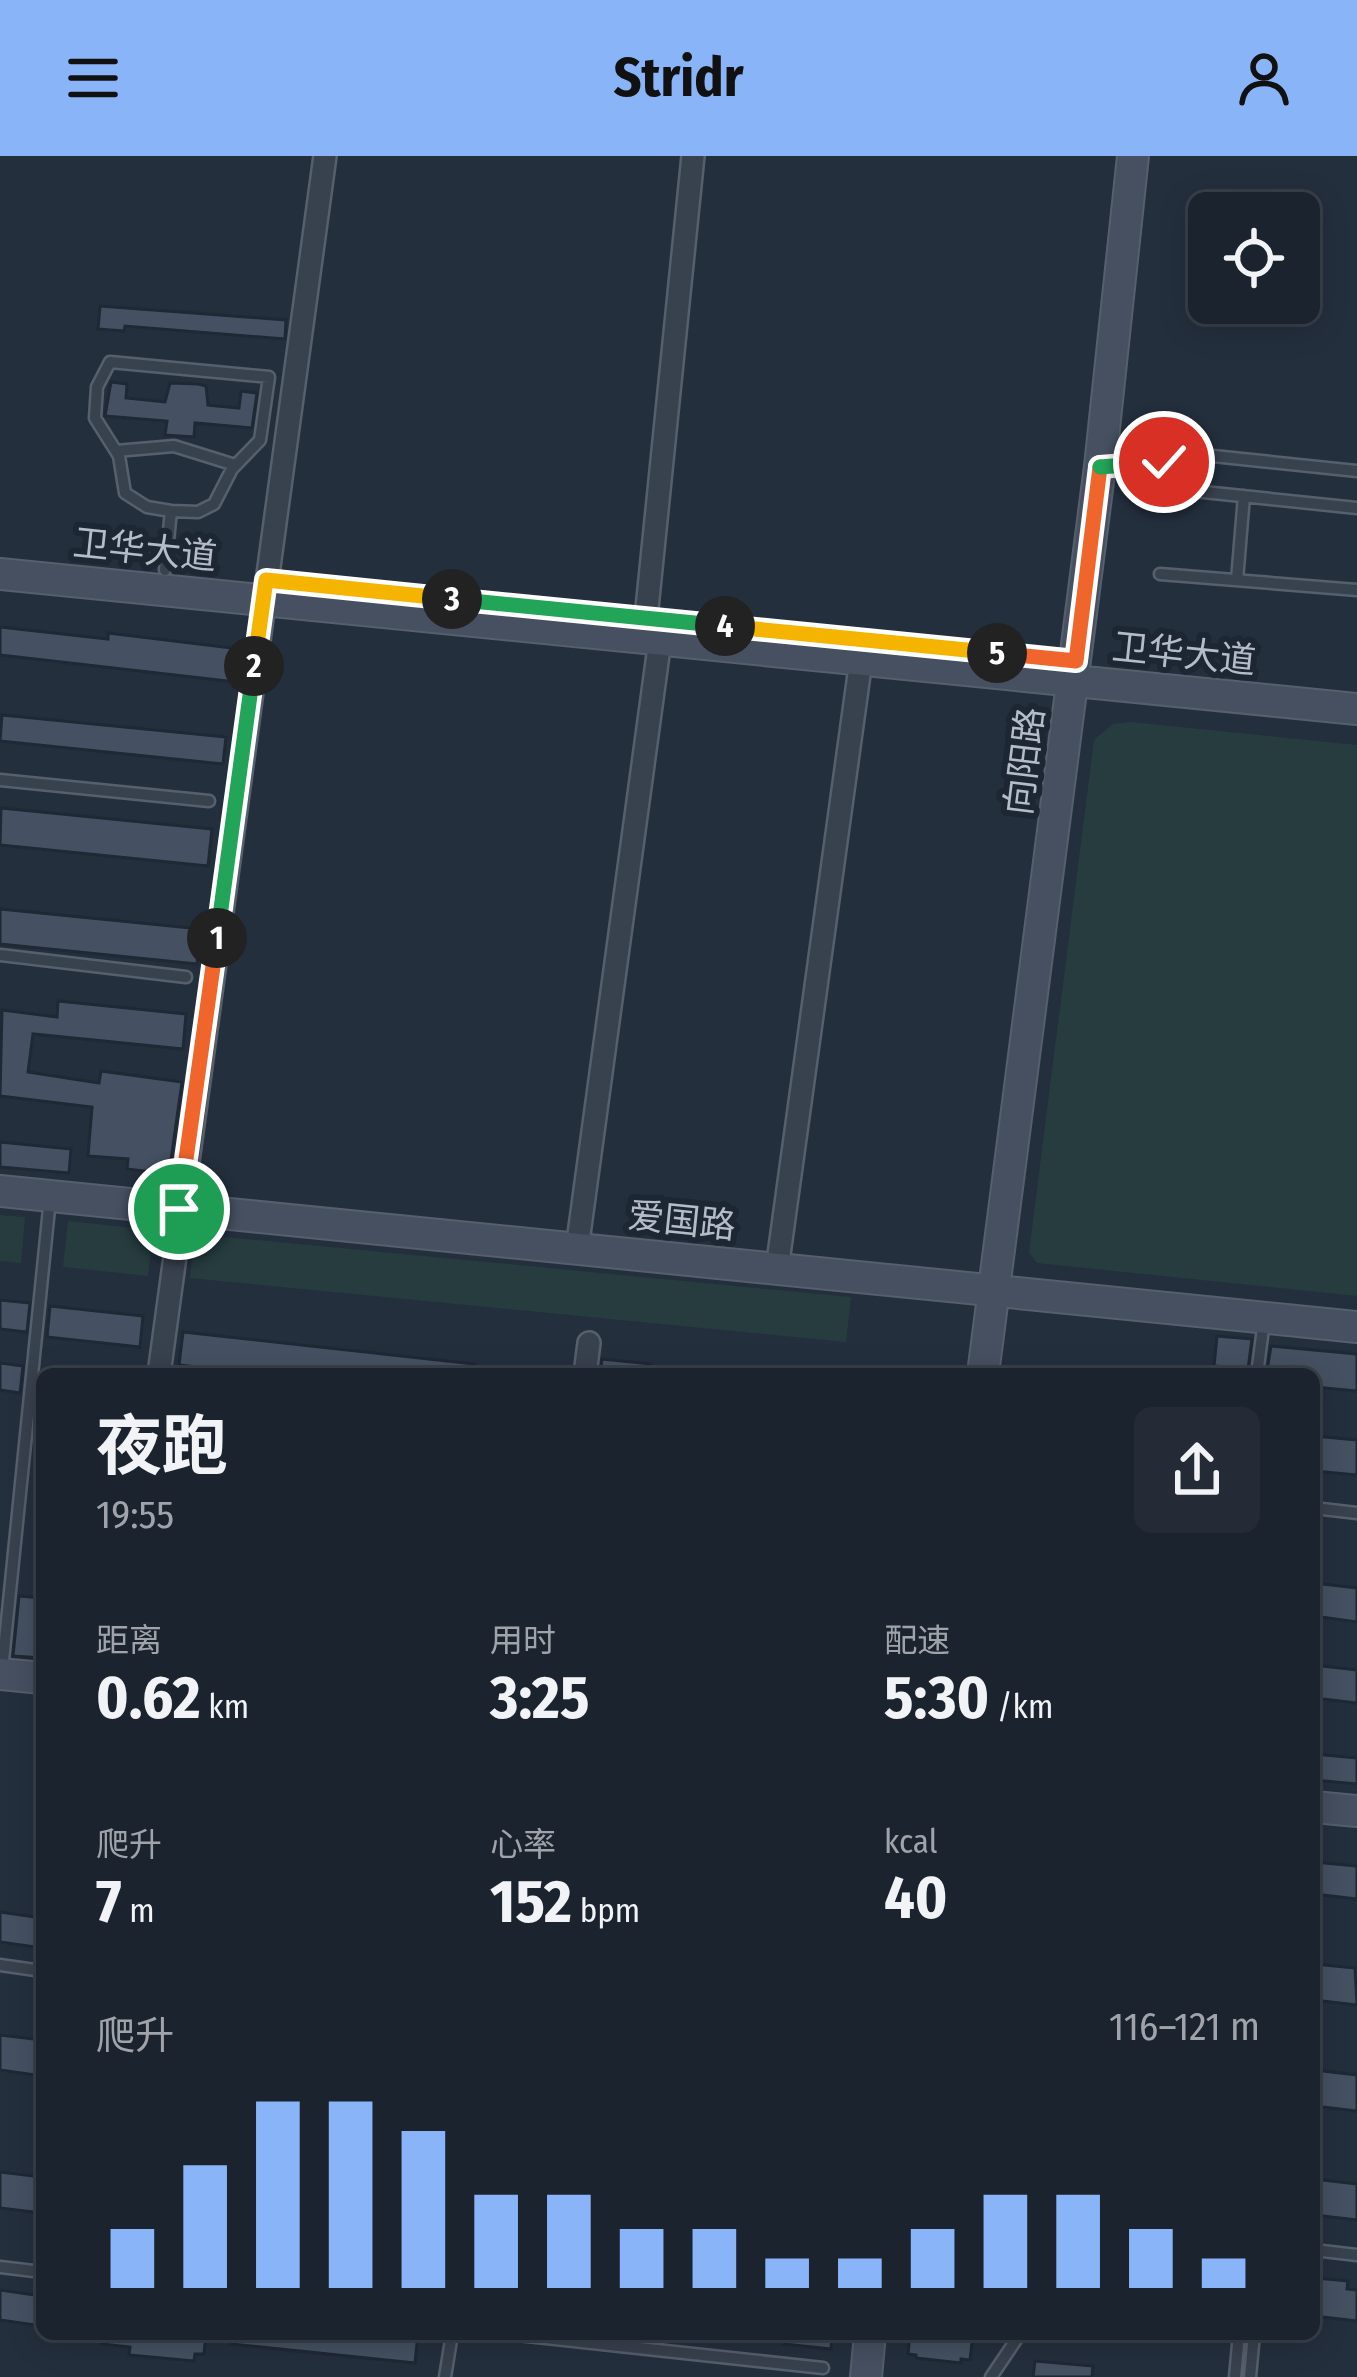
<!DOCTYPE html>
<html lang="zh">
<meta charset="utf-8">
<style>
:root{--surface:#1b232e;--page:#242b36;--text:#f1f3f6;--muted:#a0a4aa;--line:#39404a;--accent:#8ab4f8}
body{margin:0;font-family:"Fira Sans Condensed","Noto Sans SC",sans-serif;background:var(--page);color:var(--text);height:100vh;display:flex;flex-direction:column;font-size:45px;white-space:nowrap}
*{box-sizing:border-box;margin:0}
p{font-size:39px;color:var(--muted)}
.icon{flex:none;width:66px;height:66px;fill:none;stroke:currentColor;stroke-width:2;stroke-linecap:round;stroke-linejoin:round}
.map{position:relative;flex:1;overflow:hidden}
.sheet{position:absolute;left:36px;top:1212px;width:1284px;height:972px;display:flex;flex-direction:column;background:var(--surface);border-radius:18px;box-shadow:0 6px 30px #0003,0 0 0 3px var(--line)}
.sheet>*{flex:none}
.controls{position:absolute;left:1188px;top:36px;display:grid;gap:24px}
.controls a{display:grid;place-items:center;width:132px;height:132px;border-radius:18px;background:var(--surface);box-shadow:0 6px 30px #0003,0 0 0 3px var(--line);font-size:60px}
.pin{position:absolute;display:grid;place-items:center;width:102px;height:102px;color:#fff;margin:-51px;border:6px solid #fff;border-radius:50%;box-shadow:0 3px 12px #0007}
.km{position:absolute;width:60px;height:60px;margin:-30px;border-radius:50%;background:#222;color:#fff;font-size:33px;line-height:60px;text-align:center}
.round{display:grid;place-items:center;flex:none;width:126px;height:126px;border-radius:18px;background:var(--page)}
.overview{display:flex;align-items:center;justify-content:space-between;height:204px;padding:0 60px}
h1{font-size:66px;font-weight:700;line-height:90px}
.stats{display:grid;grid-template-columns:repeat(3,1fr);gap:18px;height:204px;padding:12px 60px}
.stats div{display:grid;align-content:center}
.stats b{font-size:60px;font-weight:700}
.stats small{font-size:33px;font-weight:400}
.stats p{font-size:33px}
.chart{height:336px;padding:24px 60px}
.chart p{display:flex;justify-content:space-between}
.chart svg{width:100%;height:216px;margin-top:12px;stroke:var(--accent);stroke-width:6}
header{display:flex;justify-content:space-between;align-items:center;height:156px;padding:0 60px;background:var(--accent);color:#111;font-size:54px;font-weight:700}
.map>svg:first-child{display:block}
.green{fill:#263c3f}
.building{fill:#455162;stroke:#1f2835;stroke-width:3}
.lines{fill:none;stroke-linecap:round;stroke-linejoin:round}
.lane-casing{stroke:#565f6c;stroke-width:15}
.street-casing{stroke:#565f6c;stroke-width:26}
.secondary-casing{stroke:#565f6c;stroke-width:34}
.lane{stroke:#38414e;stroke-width:10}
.street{stroke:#38414e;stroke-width:21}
.secondary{stroke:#465061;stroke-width:30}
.split-1-casing{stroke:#fff;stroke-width:24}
.split-2-casing{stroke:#fff;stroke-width:24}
.split-3-casing{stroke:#fff;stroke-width:24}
.split-4-casing{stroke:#fff;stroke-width:24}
.split-5-casing{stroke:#fff;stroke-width:24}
.split-6-casing{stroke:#fff;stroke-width:24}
.split-7-casing{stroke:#fff;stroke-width:24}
.split-1{stroke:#f0652b;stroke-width:15}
.split-2{stroke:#22a559;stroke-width:15}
.split-3{stroke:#f5b400;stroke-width:15}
.split-4{stroke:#22a559;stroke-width:15}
.split-5{stroke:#f5b400;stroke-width:15}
.split-6{stroke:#f0652b;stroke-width:15}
.split-7{stroke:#22a559;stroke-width:15}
.labels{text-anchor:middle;stroke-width:12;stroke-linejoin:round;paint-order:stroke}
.street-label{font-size:36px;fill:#b4bcc9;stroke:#1d2633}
</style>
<header><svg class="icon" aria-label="menu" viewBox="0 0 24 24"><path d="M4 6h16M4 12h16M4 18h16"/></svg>Stridr<svg class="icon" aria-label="person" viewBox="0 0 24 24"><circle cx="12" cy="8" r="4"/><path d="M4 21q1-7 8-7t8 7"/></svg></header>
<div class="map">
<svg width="1357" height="2221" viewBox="0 0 1357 2221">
<rect width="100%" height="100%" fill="#242f3e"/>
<path class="green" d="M 1131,566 L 1357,589 L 1357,1140 L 1037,1107 L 1029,1096 L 1094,584 L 1113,568 Z
M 0,1059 L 25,1061 L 21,1107 L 0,1105 Z
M 68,1065 L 153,1074 L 148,1120 L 63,1111 Z
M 194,1078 L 851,1141 L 846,1186 L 190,1122 Z"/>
<path class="building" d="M 100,150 L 286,164 L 285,183 L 125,170 L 124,175 L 98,173 Z
M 111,226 L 127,228 L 126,242 L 165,246 L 170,227 L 198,228 L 206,230 L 208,249 L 239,252 L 241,235 L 257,237 L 252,272 L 195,267 L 194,281 L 165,279 L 167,265 L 105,260 Z
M 0,471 L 108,483 L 108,477 L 240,493 L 236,526 L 0,499 Z
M 2,559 L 226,581 L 223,608 L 0,585 Z
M 1,652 L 212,673 L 208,710 L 0,689 Z
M 0,753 L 201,773 L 197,808 L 0,788 Z
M 58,845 L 186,858 L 183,893 L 33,878 L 28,916 L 99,927 L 101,915 L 182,926 L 169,1018 L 127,1013 L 128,1003 L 88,1000 L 92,951 L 0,940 L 2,854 L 57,861 Z
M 0,986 L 71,993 L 69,1017 L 0,1011 Z
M 0,1144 L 30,1147 L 27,1176 L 0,1173 Z
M 50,1150 L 143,1160 L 140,1191 L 47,1181 Z
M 183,1176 L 474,1208 L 473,1218 L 261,1218 L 179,1209 Z
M 1217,1180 L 1252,1183 L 1248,1213 L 1214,1210 Z
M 1271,1190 L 1357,1198 L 1357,1235 L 1314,1231 L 1314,1218 L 1267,1215 Z
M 602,1203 L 651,1208 L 651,1218 L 600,1218 Z
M 0,1207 L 23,1210 L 20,1237 L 0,1234 Z
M 1314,1280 L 1357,1284 L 1357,1319 L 1314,1315 Z
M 1314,1427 L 1357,1432 L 1357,1466 L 1314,1460 Z
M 19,1440 L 42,1442 L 42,1502 L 13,1500 Z
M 1314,1509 L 1357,1514 L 1357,1547 L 1314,1542 Z
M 1314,1598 L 1357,1602 L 1357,1628 L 1314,1624 Z
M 1314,1706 L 1357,1710 L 1357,1743 L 1314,1738 Z
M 0,1756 L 42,1762 L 42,1792 L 0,1786 Z
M 1314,1808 L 1355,1812 L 1357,1849 L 1314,1844 Z
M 0,1879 L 42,1884 L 42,1920 L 0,1914 Z
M 1314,1914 L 1357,1919 L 1357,1955 L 1314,1950 Z
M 0,2016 L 42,2021 L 42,2057 L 0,2052 Z
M 1314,2023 L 1357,2028 L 1357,2064 L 1314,2059 Z
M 1316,2122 L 1348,2125 L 1347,2133 L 1357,2134 L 1357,2165 L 1314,2160 Z
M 0,2134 L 42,2140 L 42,2170 L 0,2164 Z
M 102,2178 L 206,2178 L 204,2198 L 195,2198 L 194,2205 L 129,2199 L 130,2191 L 102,2188 Z
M 231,2178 L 418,2178 L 415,2207 L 231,2188 Z
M 785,2178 L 832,2178 L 831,2193 L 784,2188 Z
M 910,2178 L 973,2178 L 970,2204 L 961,2203 L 961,2207 L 916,2202 L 916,2199 L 908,2198 Z
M 1035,2205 L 1093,2210 L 1092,2221 L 1033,2221 Z"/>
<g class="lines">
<defs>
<path id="lane" d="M 110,206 L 269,221 L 260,284 L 232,313 L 214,348 L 198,356 L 171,355 L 147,351 L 125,337 L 119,300 L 95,262 L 97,231 Z
M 116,295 L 174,290 L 235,309
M 1116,309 L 1164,306 L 1194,298 L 1357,315
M 1104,311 L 1157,324 L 1175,333 L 1357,352
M 165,414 L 171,355
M 1160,418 L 1357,434
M 1237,424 L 1244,340
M 0,624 L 209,645
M 0,799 L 186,821
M 1257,1218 L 1264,1165
M 1314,1352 L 1357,1357
M 2,1514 L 50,1043
M 0,1809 L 42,1815
M 1314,2094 L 1357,2099
M 0,2111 L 42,2116
M 508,2178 L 823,2212
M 445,2221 L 452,2178
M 991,2221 L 1020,2178
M 1235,2221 L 1239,2178
M 1250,2221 L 1254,2178"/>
<path id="street" d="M 646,462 L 693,0
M 577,1093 L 660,484
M 777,1113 L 861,504
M 159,1218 L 325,0
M 585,1218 L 589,1187"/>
<path id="secondary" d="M 0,418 L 1357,553
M 0,1035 L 1357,1171
M 983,1218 L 1100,310 L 1133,0
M 0,1518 L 42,1522
M 1314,1651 L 1357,1655
M 866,2221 L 870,2178"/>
</defs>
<use href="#lane" class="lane-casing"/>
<use href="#street" class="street-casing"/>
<use href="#secondary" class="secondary-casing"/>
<use href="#lane" class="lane"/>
<use href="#street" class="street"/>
<use href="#secondary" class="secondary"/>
</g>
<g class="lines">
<defs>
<path id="split-1" d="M 179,1053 L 217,782"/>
<path id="split-2" d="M 217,782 L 254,510"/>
<path id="split-3" d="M 254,510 L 266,424 L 452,443"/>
<path id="split-4" d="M 452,443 L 725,470"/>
<path id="split-5" d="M 725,470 L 997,497"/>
<path id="split-6" d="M 997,497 L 1076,505 L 1100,311"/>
<path id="split-7" d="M 1100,311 L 1164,306"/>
</defs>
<use href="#split-1" class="split-1-casing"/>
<use href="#split-2" class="split-2-casing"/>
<use href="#split-3" class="split-3-casing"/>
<use href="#split-4" class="split-4-casing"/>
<use href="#split-5" class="split-5-casing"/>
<use href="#split-6" class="split-6-casing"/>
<use href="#split-7" class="split-7-casing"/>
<use href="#split-1" class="split-1"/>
<use href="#split-2" class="split-2"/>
<use href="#split-3" class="split-3"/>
<use href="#split-4" class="split-4"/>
<use href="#split-5" class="split-5"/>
<use href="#split-6" class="split-6"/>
<use href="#split-7" class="split-7"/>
</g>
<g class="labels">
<g class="street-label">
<text transform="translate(145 393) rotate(6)" y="13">卫华大道</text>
<text transform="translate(1184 497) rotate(6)" y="13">卫华大道</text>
<text transform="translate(1024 605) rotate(-83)" y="13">向阳路</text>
<text transform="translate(682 1064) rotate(6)" y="13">爱国路</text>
</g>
</g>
</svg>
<div class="controls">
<a><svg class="icon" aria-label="locate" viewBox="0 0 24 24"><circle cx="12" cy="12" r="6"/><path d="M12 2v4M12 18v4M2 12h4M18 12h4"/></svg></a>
</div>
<div class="pin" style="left:179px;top:1053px;background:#1e9e55"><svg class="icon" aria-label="arrive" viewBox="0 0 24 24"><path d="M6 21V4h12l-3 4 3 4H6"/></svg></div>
<div class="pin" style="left:1164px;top:306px;background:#d93025"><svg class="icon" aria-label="check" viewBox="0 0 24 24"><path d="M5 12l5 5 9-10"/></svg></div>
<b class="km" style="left:217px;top:782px">1</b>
<b class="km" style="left:254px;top:510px">2</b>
<b class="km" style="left:452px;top:443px">3</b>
<b class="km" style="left:725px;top:470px">4</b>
<b class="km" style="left:997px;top:497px">5</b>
<section class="sheet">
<div class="overview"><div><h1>夜跑</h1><p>19:55</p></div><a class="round"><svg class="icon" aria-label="share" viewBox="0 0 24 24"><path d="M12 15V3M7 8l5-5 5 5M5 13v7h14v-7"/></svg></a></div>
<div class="stats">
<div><p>距离</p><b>0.62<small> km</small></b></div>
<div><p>用时</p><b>3:25</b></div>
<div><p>配速</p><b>5:30<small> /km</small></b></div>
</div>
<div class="stats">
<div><p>爬升</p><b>7<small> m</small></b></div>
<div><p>心率</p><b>152<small> bpm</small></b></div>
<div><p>kcal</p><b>40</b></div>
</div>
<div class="chart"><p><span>爬升</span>116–121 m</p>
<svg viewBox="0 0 160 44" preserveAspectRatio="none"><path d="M5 44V32M15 44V19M25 44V6M35 44V6M45 44V12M55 44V25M65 44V25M75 44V32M85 44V32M95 44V38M105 44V38M115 44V32M125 44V25M135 44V25M145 44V32M155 44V38"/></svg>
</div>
</section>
</div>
